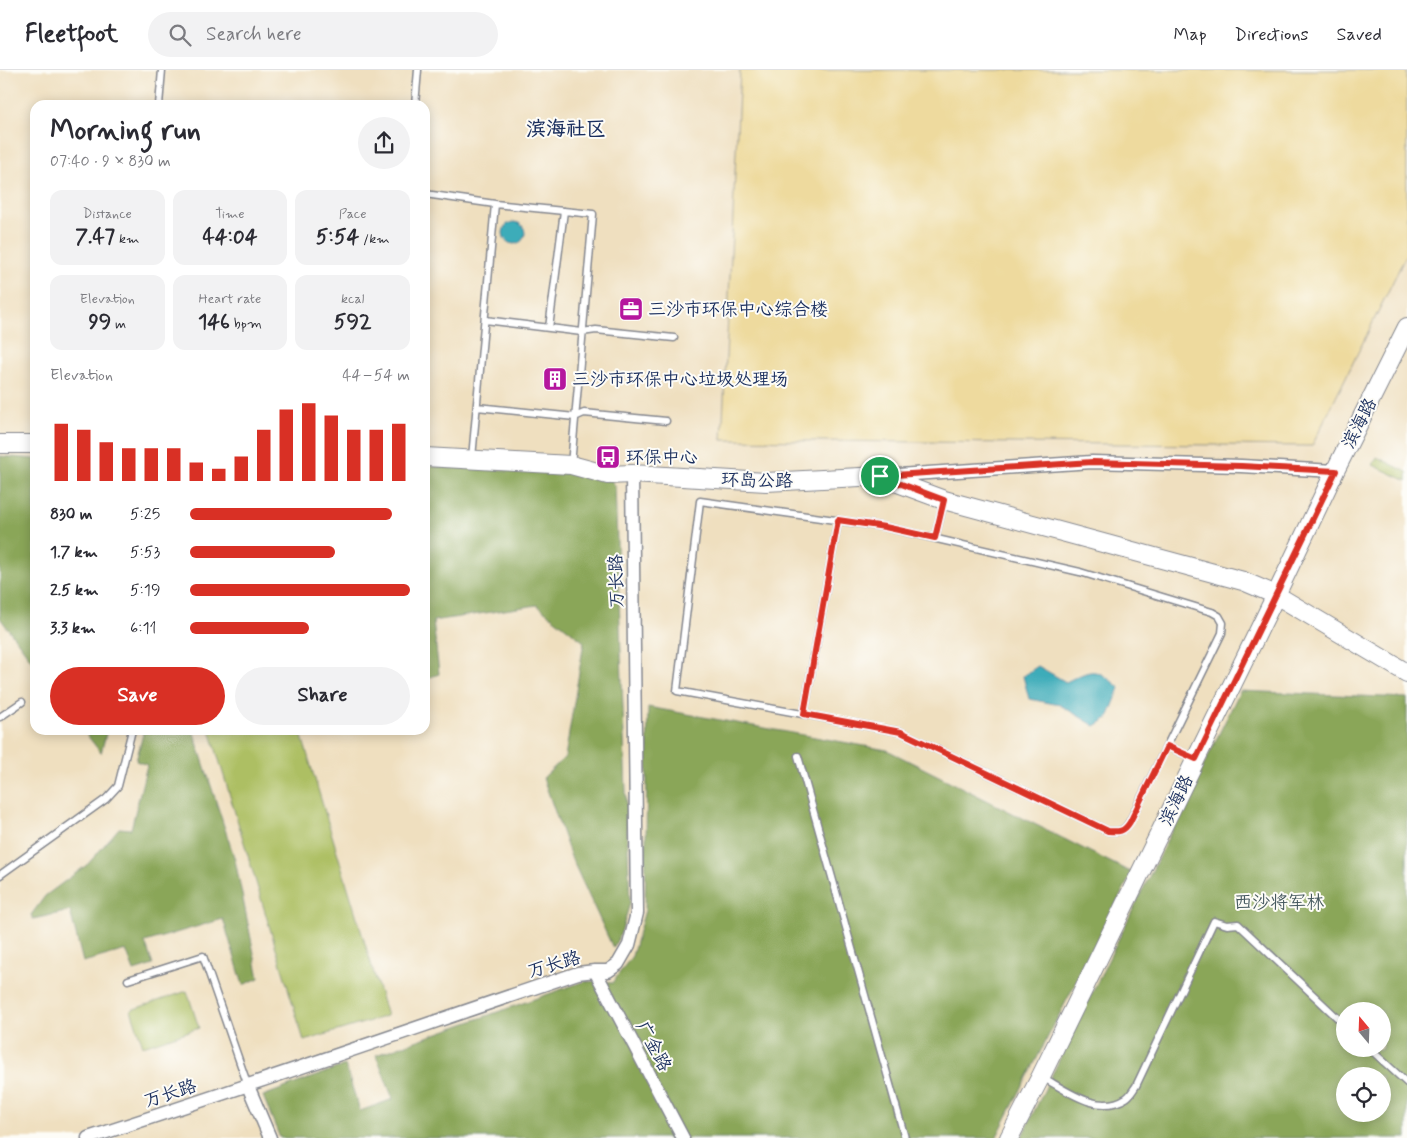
<!DOCTYPE html>
<meta charset="utf-8">
<style>
:root{--surface:#fff;--page:#f2f2f3;--text:#2b2b33;--muted:#7c7c81;--line:#e1e1e2;--accent:#d93025}
body{margin:0;font-family:Mynerve,"LXGW WenKai TC",sans-serif;background:var(--page);color:var(--text);height:100vh;display:flex;flex-direction:column;font-size:19px;white-space:nowrap}
*{box-sizing:border-box;margin:0}
p{font-size:16px;color:var(--muted)}
.icon{flex:none;width:28px;height:28px;fill:none;stroke:currentColor;stroke-width:2;stroke-linecap:round;stroke-linejoin:round}
.map{position:relative;flex:1;overflow:hidden}
.panel{position:absolute;left:30px;top:30px;width:400px;height:635px;display:flex;flex-direction:column;background:var(--surface);border-radius:15px;box-shadow:0 2px 12px #0003}
.panel>*{flex:none}
.needle{width:32px;rotate:341deg}
.controls{position:absolute;left:1336px;top:932px;display:grid;gap:10px}
.controls a{display:grid;place-items:center;width:55px;height:55px;border-radius:50%;background:var(--surface);box-shadow:0 2px 12px #0003;font-size:25px}
.pin{position:absolute;display:grid;place-items:center;width:42px;height:42px;color:#fff;margin:-21px;border:2px solid #fff;border-radius:50%;box-shadow:0 1px 5px #0007}
.round{display:grid;place-items:center;flex:none;width:52px;height:52px;border-radius:26px;background:var(--page)}
.headline{display:flex;align-items:center;justify-content:space-between;height:85px;padding:0 20px}
h1{font-size:28px;font-weight:800;line-height:38px}
.figures{display:grid;grid-template-columns:repeat(3,1fr);gap:8px;height:85px;padding:5px 20px}
.figures div{display:grid;align-content:center;border-radius:12px;background:var(--page);text-align:center}
.figures b{font-size:21px;font-weight:800}
.figures small{font-size:14px;font-weight:400}
.figures p{font-size:14px}
.chart{height:140px;padding:10px 20px}
.chart p{display:flex;justify-content:space-between}
.chart svg{width:100%;height:90px;margin-top:5px;stroke:var(--accent);stroke-width:6}
.primary-button{display:flex;gap:10px;margin-top:auto;padding:10px 20px}
.primary-button a{flex:1;height:58px;border-radius:30px;background:var(--accent);color:#fff;font-size:20px;font-weight:800;line-height:58px;text-align:center}
.primary-button a+a{background:var(--page);color:var(--text)}
ul{padding:0 20px;list-style:none;font-size:16px}
li{display:grid;grid-template-columns:80px 60px 1fr;align-items:center;height:38px}
li i{height:12px;border-radius:6px;background:var(--accent)}
header{display:flex;align-items:center;gap:30px;box-sizing:border-box;height:70px;padding:0 25px;background:var(--surface);border-bottom:1px solid var(--line)}
header strong{font-size:24px}
nav{display:flex;gap:28px;margin-inline-start:auto;font-size:18px}
.search{width:350px;height:45px;background:var(--page);display:flex;align-items:center;gap:12px;box-sizing:border-box;padding:0 18px;border-radius:28px;color:var(--muted);font-size:19px}
.map>svg:first-child{display:block}
.green{fill:#adbf63;stroke:#647760}
.forest{fill:#8aa659;stroke:#526a5c;fill-rule:evenodd}
.sand{fill:#eeda9e;stroke:#84847e}
.water{fill:#3cacb9;stroke:#2c6e8c}
.lines{fill:none;stroke-linecap:round;stroke-linejoin:round}
.lane-casing{stroke:#85878e;stroke-width:9}
.street-casing{stroke:#85878e;stroke-width:15}
.secondary-casing{stroke:#85878e;stroke-width:20}
.lane{stroke:#fff;stroke-width:6}
.street{stroke:#fff;stroke-width:12}
.secondary{stroke:#fff;stroke-width:18}
.route-casing{stroke:#fff;stroke-width:10}
.route{stroke:#d93025;stroke-width:6}
.labels{text-anchor:middle;stroke-width:4;stroke-linejoin:round;paint-order:stroke}
.poi-label{font-size:18px;fill:#1b2f5e;stroke:#fdfcf7;text-anchor:start}
.street-label{font-size:18px;fill:#1b2f5e;stroke:#fdfcf7}
.park-label{font-size:18px;fill:#475a60;stroke:#fdfcf7}
.quarter-label{font-size:20px;font-weight:bold;fill:#1b2f5e;stroke:#fdfcf7}
</style>
<header>
<strong>Fleetfoot</strong>
<div class="search"><svg class="icon" aria-label="search" viewBox="0 0 24 24"><circle cx="10" cy="10" r="6"/><path d="M15 15l6 6"/></svg>Search here</div>
<nav><a>Map</a><a>Directions</a><a>Saved</a></nav>
</header>
<div class="map">
<svg width="1407" height="1068" viewBox="0 0 1407 1068">
<rect width="100%" height="100%" fill="#fdfcf7"/>
<filter id="ink" filterUnits="userSpaceOnUse"><feTurbulence type="fractalNoise" baseFrequency=".02" numOctaves="2"/><feDisplacementMap in="SourceGraphic" scale="10" xChannelSelector="R" yChannelSelector="G"/><feConvolveMatrix kernelMatrix="1 2 1 2 8 2 1 2 1" color-interpolation-filters="sRGB"/></filter>
<filter id="wash" filterUnits="userSpaceOnUse"><feTurbulence type="fractalNoise" baseFrequency=".0096" numOctaves="4" result="noise"/><feDisplacementMap in="SourceGraphic" scale="20" xChannelSelector="R" yChannelSelector="G"/><feGaussianBlur stdDeviation="1.12" result="paint"/><feColorMatrix in="noise" values="0 0 0 0 0 0 0 0 0 0 0 0 0 0 0 0 0 1.4 0 .05"/><feComposite in="paint" operator="in"/></filter>
<g filter="url(#wash)">
<rect width="100%" height="100%" fill="#efdfbf"/>
<path class="green" d="M 1377,387 L 1407,402 L 1407,411 L 1373,395 Z
M 210,660 L 300,660 L 387,946 L 304,971 Z
M 187,921 L 199,958 L 143,976 L 131,940 Z"/>
<path class="forest" d="M 0,386 L 35,389 L 35,595 L 0,548 Z
M 425,396 L 608,405 L 615,416 L 630,833 L 621,863 L 613,878 L 571,787 L 543,708 L 565,687 L 584,572 L 537,535 L 433,551 L 439,604 L 425,609 Z
M 1240,621 L 1407,628 L 1407,1068 L 1021,1068 ZM 1345,941 L 1382,941 L 1382,979 L 1345,979 ZM 1345,1006 L 1382,1006 L 1382,1044 L 1345,1044 Z
M 648,637 L 887,680 L 1132,803 L 996,1068 L 280,1068 L 263,1026 L 345,995 L 360,1041 L 393,1029 L 376,985 L 585,911 L 612,913 L 632,886 L 645,840 Z
M 83,660 L 107,660 L 101,683 Z
M 144,660 L 193,660 L 235,790 L 259,908 L 243,915 L 223,849 L 145,872 L 153,895 L 134,901 L 126,880 L 83,892 L 70,841 L 33,849 L 31,845 L 45,826 L 88,794 L 119,758 L 131,759 L 147,695 L 136,691 Z"/>
<path class="sand" d="M 740,0 L 1407,0 L 1407,183 L 1312,376 L 722,370 Z"/>
<path class="water" d="M503 163a11 11 0 1 1 22 0a11 11 0 1 1-22 0Z
M 1038,596 L 1066,612 C 1094,598 1095,597 1120,618 L 1108,648 L 1095,656 L 1060,635 L 1029,629 L 1023,606 Z"/>
</g>
<g filter="url(#ink)">
<g class="lines">
<defs>
<path id="lane" d="M 159,35 L 162,0
M 415,35 L 418,0
M 425,124 L 495,134
M 485,250 L 582,262 L 596,260 L 674,268
M 549,258 L 564,141
M 477,337 L 575,347 L 584,343 L 666,351
M 472,388 L 495,134 L 593,144 L 571,395
M 700,431 L 885,457 L 1080,502 L 1212,542 L 1219,546 L 1223,553 L 1222,563 L 1130,751 C 1124,762 1119,762 1108,761 L 901,662 L 677,621 Z
M 935,468 L 944,431
M 804,644 L 838,450
M 0,647 L 22,632
M 1167,676 L 1195,689
M 798,686 L 905,1068
M 0,805 L 106,729 L 118,716 L 132,660
M 128,910 L 203,886 L 248,1016
M 1370,979 L 1407,1013
M 1042,1007 C 1066,1020 1098,1046 1126,1028 C 1130,1026 1133,1020 1136,1016 L 1214,851 L 1227,855 L 1238,854 L 1345,955"/>
<path id="street" d="M 884,406 L 1092,392 L 1241,396 L 1335,401
M 595,901 L 683,1068
M 248,1016 L 270,1068
M 88,1068 C 252,1015 415,958 578,903 L 595,901 L 608,901 L 618,894 L 629,875 L 637,843 L 632,404"/>
<path id="secondary" d="M 0,374 L 35,374
M 425,387 L 571,395 L 608,405 L 632,404 L 766,412 L 879,406 L 944,430 L 1243,511 L 1276,525 L 1407,603
M 1009,1068 L 1041,1006 L 1276,525 L 1335,401 L 1407,257"/>
</defs>
<use href="#lane" class="lane-casing"/>
<use href="#street" class="street-casing"/>
<use href="#secondary" class="secondary-casing"/>
<use href="#lane" class="lane"/>
<use href="#street" class="street"/>
<use href="#secondary" class="secondary"/>
</g>
</g>
<g class="lines" filter="url(#ink)">
<defs>
<path id="route" d="M 1092,392 L 1241,396 L 1336,401 L 1196,689 L 1167,676 L 1130,752 C 1124,762 1119,762 1108,761 L 901,662 L 804,644 L 838,450 L 885,457 L 935,468 L 944,430 L 880,406 Z"/>
</defs>
<use href="#route" class="route-casing"/>
<use href="#route" class="route"/>
</g>
<defs>
<symbol id="office-square" viewBox="-11 -11 22 22"><rect x="-9" y="-9" width="18" height="18" rx="4" fill="#b5179e" stroke="#fdfcf7"/><path d="M-6-3h4V-5.5h4V-3h4V5H-6ZM-1-4.5V-3h2v-1.5ZM-6 0V1H6V0Z" fill="#fff"/></symbol>
<symbol id="building-square" viewBox="-11 -11 22 22"><rect x="-9" y="-9" width="18" height="18" rx="4" fill="#b5179e" stroke="#fdfcf7"/><path d="M-4-6H4V6H1V3H-1V6H-4ZM-2.5-4.3h1.7v1.8h-1.7ZM.8-4.3h1.7v1.8H.8ZM-2.5-1h1.7V.8h-1.7ZM.8-1h1.7V.8H.8Z" fill="#fff"/></symbol>
<symbol id="bus-square" viewBox="-11 -11 22 22"><rect x="-9" y="-9" width="18" height="18" rx="4" fill="#b5179e" stroke="#fdfcf7"/><path d="M-5-6H5V4H4V6H2V4H-2V6H-4V4H-5ZM-3.5-4V0h7V-4ZM-3.5 1.2v1.5H-2V1.2ZM2 1.2v1.5H3.5V1.2Z" fill="#fff"/></symbol>
</defs>
<g fill-rule="evenodd">
<use href="#office-square" x="617" y="225" width="28" height="28"/>
<use href="#building-square" x="541" y="295" width="28" height="28"/>
<use href="#bus-square" x="594" y="373" width="28" height="28"/>
</g>
<g class="labels">
<g class="poi-label">
<text x="648" y="245">三沙市环保中心综合楼</text>
<text x="572" y="315">三沙市环保中心垃圾处理场</text>
<text x="626" y="393">环保中心</text>
</g>
<g class="street-label">
<text transform="translate(1359 353) rotate(-63)" y="6">滨海路</text>
<text transform="translate(757 410) rotate(1)" y="6">环岛公路</text>
<text transform="translate(616 511) rotate(-91)" y="6">万长路</text>
<text transform="translate(1176 730) rotate(-64)" y="6">滨海路</text>
<text transform="translate(554 894) rotate(-16)" y="6">万长路</text>
<text transform="translate(654 976) rotate(62)" y="6">广金路</text>
<text transform="translate(170 1023) rotate(-18)" y="6">万长路</text>
</g>
<g class="park-label">
<text x="1279" y="838">西沙将军林</text>
</g>
<g class="quarter-label">
<text x="566" y="65">滨海社区</text>
</g>
</g>
</svg>
<div class="controls">
<a><svg class="needle" viewBox="-14 -14 28 28"><path d="M0-13l5 13h-10z" fill="#e53935"/><path d="M0 13l5-13h-10z" fill="#7c7c81"/></svg></a>
<a><svg class="icon" aria-label="locate" viewBox="0 0 24 24"><circle cx="12" cy="12" r="6"/><path d="M12 2v4M12 18v4M2 12h4M18 12h4"/></svg></a>
</div>
<div class="pin" style="left:880px;top:406px;background:#1e9e55"><svg class="icon" aria-label="arrive" viewBox="0 0 24 24"><path d="M6 21V4h12l-3 4 3 4H6"/></svg></div>
<section class="panel">
<div class="headline"><div><h1>Morning run</h1><p>07:40 · 9 × 830 m</p></div><a class="round"><svg class="icon" aria-label="share" viewBox="0 0 24 24"><path d="M12 15V3M7 8l5-5 5 5M5 13v7h14v-7"/></svg></a></div>
<div class="figures">
<div><p>Distance</p><b>7.47<small> km</small></b></div>
<div><p>Time</p><b>44:04</b></div>
<div><p>Pace</p><b>5:54<small> /km</small></b></div>
</div>
<div class="figures">
<div><p>Elevation</p><b>99<small> m</small></b></div>
<div><p>Heart rate</p><b>146<small> bpm</small></b></div>
<div><p>kcal</p><b>592</b></div>
</div>
<div class="chart"><p><span>Elevation</span>44–54 m</p>
<svg viewBox="0 0 160 44" preserveAspectRatio="none"><path d="M5 44V16M15 44V19M25 44V25M35 44V28M45 44V28M55 44V28M65 44V35M75 44V38M85 44V32M95 44V19M105 44V9M115 44V6M125 44V12M135 44V19M145 44V19M155 44V16"/></svg>
</div>
<ul>
<li><b>830 m</b>5:25<i style="width:92%"></i></li>
<li><b>1.7 km</b>5:53<i style="width:66%"></i></li>
<li><b>2.5 km</b>5:19<i style="width:100%"></i></li>
<li><b>3.3 km</b>6:11<i style="width:54%"></i></li>
</ul>
<div class="primary-button"><a>Save</a><a>Share</a></div>
</section>
</div>
